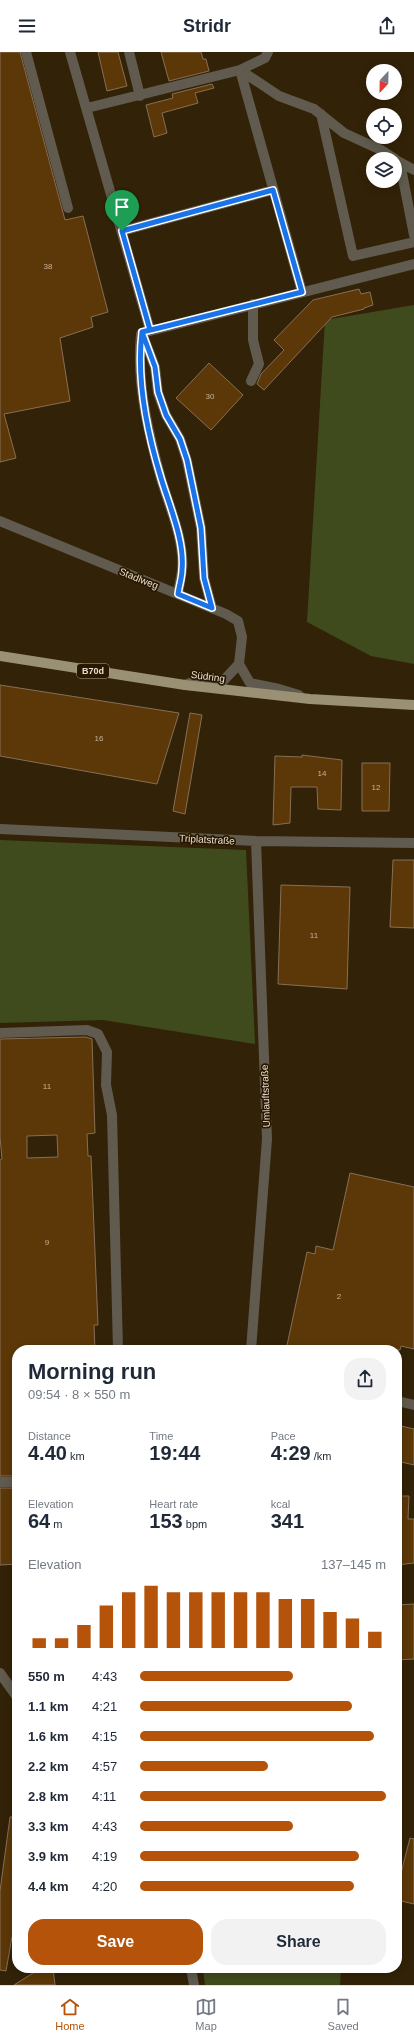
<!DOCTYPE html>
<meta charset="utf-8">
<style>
:root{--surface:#fff;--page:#f2f2f3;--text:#1f2937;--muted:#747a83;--line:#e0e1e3;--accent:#b45309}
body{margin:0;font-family:Helvetica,sans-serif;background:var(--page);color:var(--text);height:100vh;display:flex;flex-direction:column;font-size:15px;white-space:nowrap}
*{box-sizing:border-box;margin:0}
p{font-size:13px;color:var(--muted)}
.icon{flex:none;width:22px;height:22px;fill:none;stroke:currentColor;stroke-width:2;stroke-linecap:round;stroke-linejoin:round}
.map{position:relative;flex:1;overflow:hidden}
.panel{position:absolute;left:12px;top:1293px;width:390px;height:628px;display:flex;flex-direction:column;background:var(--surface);border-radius:16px;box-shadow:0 2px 10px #0003}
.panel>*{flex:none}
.needle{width:26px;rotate:202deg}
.fabs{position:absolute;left:366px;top:12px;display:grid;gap:8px}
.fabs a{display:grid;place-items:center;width:36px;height:36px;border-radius:50%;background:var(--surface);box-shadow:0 2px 10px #0003;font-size:20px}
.pin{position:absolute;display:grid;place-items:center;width:34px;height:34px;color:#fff;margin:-41px -17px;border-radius:50% 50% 50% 0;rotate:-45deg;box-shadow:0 0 4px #0007}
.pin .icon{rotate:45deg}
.round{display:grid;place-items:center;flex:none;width:42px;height:42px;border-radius:16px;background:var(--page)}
.overview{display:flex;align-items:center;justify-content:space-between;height:68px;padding:0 16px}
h1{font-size:22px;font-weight:700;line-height:30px}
.figures{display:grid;grid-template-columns:repeat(3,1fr);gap:6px;height:68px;padding:4px 16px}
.figures div{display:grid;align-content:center}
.figures b{font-size:20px;font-weight:700}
.figures small{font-size:11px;font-weight:400}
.figures p{font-size:11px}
.chart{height:112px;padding:8px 16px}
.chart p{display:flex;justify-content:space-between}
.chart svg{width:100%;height:72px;margin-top:4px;stroke:var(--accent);stroke-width:6}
.button{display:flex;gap:8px;margin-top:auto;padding:8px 16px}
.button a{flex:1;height:46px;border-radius:16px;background:var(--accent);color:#fff;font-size:16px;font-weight:700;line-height:46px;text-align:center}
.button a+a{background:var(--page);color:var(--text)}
ul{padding:0 16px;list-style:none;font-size:13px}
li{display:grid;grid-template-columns:64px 48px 1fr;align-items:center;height:30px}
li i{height:10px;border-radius:5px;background:var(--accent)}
header{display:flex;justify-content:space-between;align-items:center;height:52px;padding:0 16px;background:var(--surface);font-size:18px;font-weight:700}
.dock{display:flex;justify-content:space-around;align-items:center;height:56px;border-top:1px solid var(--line);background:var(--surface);font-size:11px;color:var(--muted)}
.dock a{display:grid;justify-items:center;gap:2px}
.dock .current{color:var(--accent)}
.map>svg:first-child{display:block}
.green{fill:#404b1d}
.building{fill:#5c3808;stroke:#876f56;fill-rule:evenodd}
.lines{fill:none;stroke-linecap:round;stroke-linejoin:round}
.minor{stroke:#605b4e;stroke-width:10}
.major{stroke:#9a9175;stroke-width:10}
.route-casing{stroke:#fff;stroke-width:8}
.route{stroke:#1a73e8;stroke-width:5}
.labels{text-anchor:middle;stroke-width:3.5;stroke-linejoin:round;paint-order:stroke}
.number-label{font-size:8px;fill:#c4b39c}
.shield{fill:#281800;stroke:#aea190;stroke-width:1}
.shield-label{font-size:9px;font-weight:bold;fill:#e7dccd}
.street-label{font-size:10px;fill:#e7dccd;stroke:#281800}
</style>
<header><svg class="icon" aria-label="menu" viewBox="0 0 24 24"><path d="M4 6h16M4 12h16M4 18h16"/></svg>Stridr<svg class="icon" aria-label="share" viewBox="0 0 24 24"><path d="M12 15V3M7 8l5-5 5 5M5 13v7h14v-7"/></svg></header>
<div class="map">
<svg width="414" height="1933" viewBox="0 0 414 1933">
<rect width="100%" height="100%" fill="#322207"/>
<path class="green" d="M 414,253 L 414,612 L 371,604 L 307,570 L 325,268 Z
M 0,788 L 246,798 L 255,992 L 103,968 L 0,971 Z
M 203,1916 L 341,1916 L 340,1933 L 205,1933 Z"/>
<path class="building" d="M 0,0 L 20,0 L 65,168 L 83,164 L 108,260 L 91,265 L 93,275 L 60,286 L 70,349 L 4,362 L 16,406 L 0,410 Z
M 98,0 L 118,0 L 127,34 L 107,39 Z
M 161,0 L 201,0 L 203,7 L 206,7 L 209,19 L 169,29 Z
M 212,32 L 214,36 L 195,41 L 198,51 L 162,61 L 167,81 L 154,85 L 146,53 L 173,46 L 172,42 Z
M 359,237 L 361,242 L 370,240 L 373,253 L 364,256 L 364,257 L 332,265 L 264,338 L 257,332 L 261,322 L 284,298 L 274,288 L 313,248 Z
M 209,311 L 243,343 L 211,378 L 176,346 Z
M 0,633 L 179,661 L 157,732 L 0,704 Z
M 190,661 L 202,663 L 185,762 L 173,759 Z
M 302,703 L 342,708 L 341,758 L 318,757 L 317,735 L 291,735 L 290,771 L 273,773 L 275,704 L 302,705 Z
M 362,711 L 390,711 L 389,759 L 362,759 Z
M 393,808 L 414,808 L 414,876 L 390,875 Z
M 281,833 L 350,835 L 347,937 L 278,932 Z
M 86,985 L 92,987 L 95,1081 L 87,1082 L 88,1104 L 91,1104 L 98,1273 L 94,1273 L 95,1298 L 17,1298 L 17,1424 L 0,1424 L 0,1108 L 2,1107 L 0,1085 L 0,987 ZM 57,1083 L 58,1105 L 27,1106 L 27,1084 Z
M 350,1121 L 414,1135 L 414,1297 L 401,1294 L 400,1298 L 286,1298 L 307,1200 L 315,1202 L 316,1194 L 333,1198 Z
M 397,1373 L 414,1377 L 414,1413 L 397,1409 Z
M 0,1436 L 17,1436 L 17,1512 L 0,1513 Z
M 397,1444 L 409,1444 L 408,1467 L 414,1467 L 414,1511 L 397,1513 Z
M 414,1552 L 414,1607 L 397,1608 L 397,1587 L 400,1587 L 397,1553 Z
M 10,1765 L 17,1765 L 17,1886 L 12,1885 L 6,1919 L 0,1918 L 0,1839 Z
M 410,1786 L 414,1787 L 414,1852 L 397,1848 L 397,1820 L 401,1821 Z
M 41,1916 L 53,1916 L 55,1933 L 14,1933 Z"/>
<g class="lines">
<path class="minor" d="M 26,0 L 68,156
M 70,0 L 150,278
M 129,0 L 140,44
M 268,0 L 265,6 L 240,18 L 279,44 L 314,57 L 344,81 L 381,98 L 395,107
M 87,56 L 240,18 L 302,240
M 321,62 L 353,204 L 414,190
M 396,108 L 414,118
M 400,111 L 414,183
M 122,179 L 273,138
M 146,280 L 414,212
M 142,281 L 155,315 L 158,341 L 166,363 L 180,387 L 187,409 L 201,476 L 204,526 L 212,556
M 141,282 C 136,329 148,379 160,423 C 168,452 185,488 182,518 C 181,526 179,534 178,542
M 251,329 L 259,312 L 253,288 L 253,252
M 0,469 L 226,562 L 238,569 L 242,585 L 239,612 L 250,631 L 279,637 L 299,643
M 185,633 L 200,627 L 224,628 L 239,612
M 0,777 L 256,789 L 414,791
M 0,981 L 87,978 L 98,982 L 107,1000 L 106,1033 L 112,1063 L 118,1298
M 251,1298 L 267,1087 L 256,789
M 397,1349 L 414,1353
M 0,1430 L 17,1430
M 0,1621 L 17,1645
M 191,1916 L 194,1933"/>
<path class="major" d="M 0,604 L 185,633 L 310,647 L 414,653"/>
</g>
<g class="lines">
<defs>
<path id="route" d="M 122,179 L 150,278 L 142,280 L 155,315 L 158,340 L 166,363 L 180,387 L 187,408 L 201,476 L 204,526 L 212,556 L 178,542 C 179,534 182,526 182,518 C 185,489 169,453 161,426 C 147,380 136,328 142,280 L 159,276 L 302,240 L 273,138 L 122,179"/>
</defs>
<use href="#route" class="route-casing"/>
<use href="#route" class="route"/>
</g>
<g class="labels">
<g class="number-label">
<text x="48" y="217">38</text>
<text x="210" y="347">30</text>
<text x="99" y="689">16</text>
<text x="322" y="724">14</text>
<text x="376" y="738">12</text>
<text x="314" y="886">11</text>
<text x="47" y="1037">11</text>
<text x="47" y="1193">9</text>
<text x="339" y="1247">2</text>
</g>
<rect class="shield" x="77" y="612" width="32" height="14" rx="3"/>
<g class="shield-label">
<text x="93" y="622">B70d</text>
</g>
<g class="street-label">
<text transform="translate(139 526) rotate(22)" y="4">Stadlweg</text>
<text transform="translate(208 624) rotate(7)" y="4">Südring</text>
<text transform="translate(207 787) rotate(3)" y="4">Triplatstraße</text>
<text transform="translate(265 1044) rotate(-92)" y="4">Umlauftstraße</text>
</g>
</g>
</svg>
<div class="fabs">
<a><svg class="needle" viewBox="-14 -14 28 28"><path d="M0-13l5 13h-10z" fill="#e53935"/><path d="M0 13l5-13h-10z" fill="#747a83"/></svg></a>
<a><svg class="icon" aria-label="locate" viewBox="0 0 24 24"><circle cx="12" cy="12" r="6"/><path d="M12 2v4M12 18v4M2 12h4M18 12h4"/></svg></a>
<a><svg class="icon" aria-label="layers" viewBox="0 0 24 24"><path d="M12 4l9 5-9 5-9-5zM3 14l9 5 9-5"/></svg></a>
</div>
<div class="pin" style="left:122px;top:179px;background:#1e9e55"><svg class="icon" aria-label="arrive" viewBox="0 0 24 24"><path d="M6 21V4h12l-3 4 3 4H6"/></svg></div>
<section class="panel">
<div class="overview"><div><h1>Morning run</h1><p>09:54 · 8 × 550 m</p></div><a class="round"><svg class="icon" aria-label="share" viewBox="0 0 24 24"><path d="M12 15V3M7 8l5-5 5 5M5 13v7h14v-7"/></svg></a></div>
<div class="figures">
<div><p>Distance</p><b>4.40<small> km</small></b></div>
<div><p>Time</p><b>19:44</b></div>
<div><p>Pace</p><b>4:29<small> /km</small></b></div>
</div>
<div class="figures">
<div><p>Elevation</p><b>64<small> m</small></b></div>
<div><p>Heart rate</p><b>153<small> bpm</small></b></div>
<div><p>kcal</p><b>341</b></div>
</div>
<div class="chart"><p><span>Elevation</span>137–145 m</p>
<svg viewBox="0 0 160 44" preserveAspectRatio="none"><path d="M5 44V38M15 44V38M25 44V30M35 44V18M45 44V10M55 44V6M65 44V10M75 44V10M85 44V10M95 44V10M105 44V10M115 44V14M125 44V14M135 44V22M145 44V26M155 44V34"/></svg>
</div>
<ul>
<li><b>550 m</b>4:43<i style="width:62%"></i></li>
<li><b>1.1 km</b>4:21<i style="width:86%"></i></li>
<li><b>1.6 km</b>4:15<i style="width:95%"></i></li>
<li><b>2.2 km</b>4:57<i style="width:52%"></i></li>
<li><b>2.8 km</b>4:11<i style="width:100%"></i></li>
<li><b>3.3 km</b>4:43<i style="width:62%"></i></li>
<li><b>3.9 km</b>4:19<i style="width:89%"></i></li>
<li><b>4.4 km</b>4:20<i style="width:87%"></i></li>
</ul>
<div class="button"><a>Save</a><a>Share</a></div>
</section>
</div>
<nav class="dock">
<a class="current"><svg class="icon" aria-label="home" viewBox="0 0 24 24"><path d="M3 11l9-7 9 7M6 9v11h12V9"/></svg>Home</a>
<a><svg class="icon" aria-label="map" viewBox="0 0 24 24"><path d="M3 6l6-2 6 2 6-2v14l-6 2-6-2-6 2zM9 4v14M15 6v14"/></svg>Map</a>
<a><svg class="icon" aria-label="saved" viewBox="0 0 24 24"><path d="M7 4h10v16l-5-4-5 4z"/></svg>Saved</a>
</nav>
